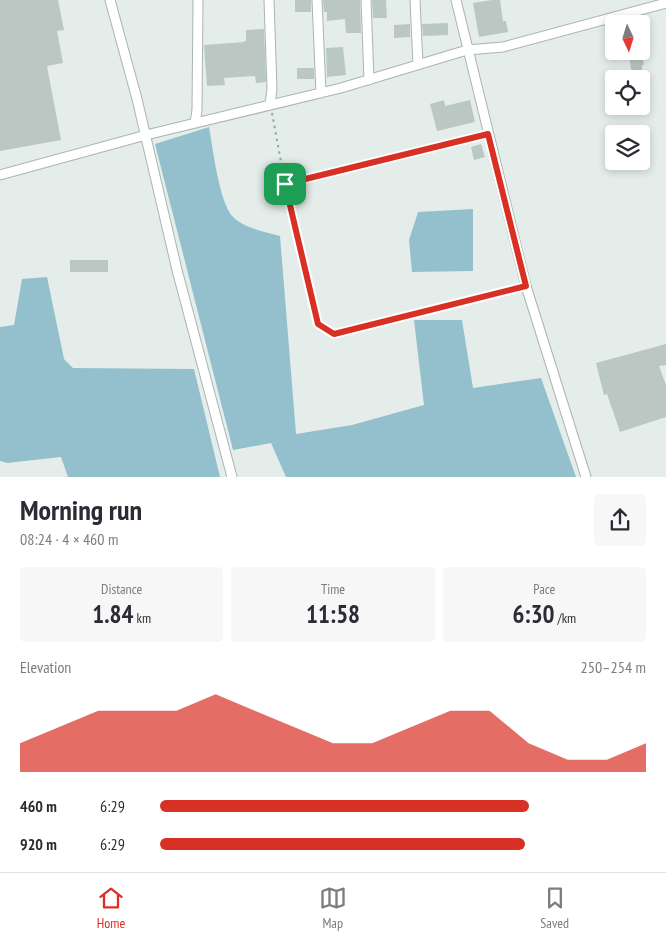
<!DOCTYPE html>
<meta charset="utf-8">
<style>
:root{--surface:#fff;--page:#f7f7f7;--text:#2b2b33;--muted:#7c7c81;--line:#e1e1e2;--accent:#d93025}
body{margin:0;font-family:"PT Sans Narrow",sans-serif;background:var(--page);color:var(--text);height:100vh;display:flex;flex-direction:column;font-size:19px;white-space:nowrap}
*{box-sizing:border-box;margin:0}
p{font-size:16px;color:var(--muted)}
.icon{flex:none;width:28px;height:28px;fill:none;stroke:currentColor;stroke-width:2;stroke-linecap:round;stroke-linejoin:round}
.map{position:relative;height:477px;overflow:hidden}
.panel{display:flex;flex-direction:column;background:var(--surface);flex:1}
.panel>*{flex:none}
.needle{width:32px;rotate:176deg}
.fabs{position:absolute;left:605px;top:15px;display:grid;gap:10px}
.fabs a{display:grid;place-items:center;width:45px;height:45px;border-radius:5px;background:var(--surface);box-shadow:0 2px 8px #0003;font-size:25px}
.pin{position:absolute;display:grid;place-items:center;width:42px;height:42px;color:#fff;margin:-21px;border-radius:10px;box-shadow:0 2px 8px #0006}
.round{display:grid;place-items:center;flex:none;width:52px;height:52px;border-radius:5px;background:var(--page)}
.summary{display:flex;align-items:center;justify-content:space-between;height:85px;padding:0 20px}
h1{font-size:28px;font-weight:700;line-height:38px}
.metrics{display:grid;grid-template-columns:repeat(3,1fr);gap:8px;height:85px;padding:5px 20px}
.metrics div{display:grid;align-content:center;border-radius:5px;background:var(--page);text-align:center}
.metrics b{font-size:25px;font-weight:700}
.metrics small{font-size:14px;font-weight:400}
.metrics p{font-size:14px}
.chart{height:140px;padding:10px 20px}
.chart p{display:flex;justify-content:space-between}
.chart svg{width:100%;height:90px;margin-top:5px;fill:var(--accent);opacity:.7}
ul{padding:0 20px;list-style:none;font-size:16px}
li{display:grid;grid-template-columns:80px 60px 1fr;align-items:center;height:38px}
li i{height:12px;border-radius:6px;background:var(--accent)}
.dock{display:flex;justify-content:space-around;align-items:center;height:70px;border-top:1px solid var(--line);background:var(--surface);font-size:14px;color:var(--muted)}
.dock a{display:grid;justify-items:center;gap:2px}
.dock .active{color:var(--accent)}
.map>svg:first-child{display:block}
.water{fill:#93c0cc}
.building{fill:#bac7c3}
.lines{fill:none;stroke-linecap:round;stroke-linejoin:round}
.street-casing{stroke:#a8b5b1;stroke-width:11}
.path{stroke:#89ada3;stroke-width:2;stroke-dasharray:2.5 4;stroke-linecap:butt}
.street{stroke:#fff;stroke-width:9}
.route-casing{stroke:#fff;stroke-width:10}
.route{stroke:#d93025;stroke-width:6}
</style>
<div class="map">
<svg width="666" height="477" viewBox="0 0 666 477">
<rect width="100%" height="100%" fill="#e5edea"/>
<path class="water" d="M 209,127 C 213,149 219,202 233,217 C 244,228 266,232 280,236 L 296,434 L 352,425 L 424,405 L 414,320 L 462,320 L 473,388 L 541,378 L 576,477 L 286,477 L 271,443 L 233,450 L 155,144 Z
M 473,209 L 473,271 L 412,272 L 409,240 L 418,212 Z
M 47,277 L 64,359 L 73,368 L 194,369 L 220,477 L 68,477 L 61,457 L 7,463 L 0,461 L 0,327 L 14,325 L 22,279 Z"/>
<path class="building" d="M 0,0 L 58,0 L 64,30 L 57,31 L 63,63 L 47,66 L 61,140 L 0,151 Z
M 295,0 L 311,0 L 311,12 L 295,12 Z
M 323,0 L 360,0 L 361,33 L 346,33 L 345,19 L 327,21 L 327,12 L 324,12 Z
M 372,0 L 386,0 L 387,18 L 373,18 Z
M 492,0 L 500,0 L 503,21 L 506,21 L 508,32 L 479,37 L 473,3 Z
M 448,23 L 448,35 L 423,36 L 422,24 Z
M 410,24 L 410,37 L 394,38 L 394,25 Z
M 264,29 L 266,82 L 256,83 L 255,76 L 224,78 L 225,85 L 207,86 L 204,45 L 244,42 L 244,41 L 246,41 L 246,30 Z
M 343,47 L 346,75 L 327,77 L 326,48 Z
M 628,51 L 641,51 L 644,65 L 642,65 L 642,79 L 633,79 Z
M 297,68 L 314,68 L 314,79 L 297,79 Z
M 444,100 L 445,106 L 470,100 L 475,122 L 437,131 L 430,104 Z
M 481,144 L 485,157 L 474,160 L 471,147 Z
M 70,260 L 108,260 L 108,272 L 70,272 Z
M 666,344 L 666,365 L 659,366 L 666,385 L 666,417 L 620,432 L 607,394 L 604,395 L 596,363 Z"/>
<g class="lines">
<defs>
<path id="street" d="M 110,0 L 137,99 L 177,270 L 232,477
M 269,0 L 272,89 L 270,105
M 317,0 L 321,93
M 366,0 L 369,80
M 415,0 L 418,65
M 456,0 L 526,286 L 586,477
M 195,123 L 197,110 L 198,0
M 0,175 L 146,135 L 341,88 L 467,50 L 503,47 L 666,3"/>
</defs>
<use href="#street" class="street-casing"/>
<path class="path" d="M 272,113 L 285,184 L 318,324 L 335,334 L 517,288
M 285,184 L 479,136"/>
<use href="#street" class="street"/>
</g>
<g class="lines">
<defs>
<path id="route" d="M 488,134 L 526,286 L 334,334 L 318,324 L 285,184 Z"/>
</defs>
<use href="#route" class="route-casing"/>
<use href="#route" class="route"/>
</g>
</svg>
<div class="fabs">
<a><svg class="needle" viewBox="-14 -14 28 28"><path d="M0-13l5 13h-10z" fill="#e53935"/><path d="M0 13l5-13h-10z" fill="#7c7c81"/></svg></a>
<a><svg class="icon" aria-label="locate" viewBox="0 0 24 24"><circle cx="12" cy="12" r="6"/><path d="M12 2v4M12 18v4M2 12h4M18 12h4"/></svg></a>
<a><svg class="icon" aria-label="layers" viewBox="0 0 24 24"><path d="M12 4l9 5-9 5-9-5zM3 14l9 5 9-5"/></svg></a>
</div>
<div class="pin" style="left:285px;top:184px;background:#1e9e55"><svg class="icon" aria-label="arrive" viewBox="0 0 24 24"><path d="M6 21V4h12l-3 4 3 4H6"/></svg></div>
</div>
<section class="panel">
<div class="summary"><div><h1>Morning run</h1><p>08:24 · 4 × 460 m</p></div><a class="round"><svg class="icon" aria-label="share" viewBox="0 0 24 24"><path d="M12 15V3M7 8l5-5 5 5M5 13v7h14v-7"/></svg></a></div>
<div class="metrics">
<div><p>Distance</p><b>1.84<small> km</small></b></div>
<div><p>Time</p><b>11:58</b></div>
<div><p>Pace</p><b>6:30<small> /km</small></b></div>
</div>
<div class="chart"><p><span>Elevation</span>250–254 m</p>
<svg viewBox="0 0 160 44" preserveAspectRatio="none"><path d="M0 44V30L10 22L20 14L30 14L40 14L50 6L60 14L70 22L80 30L90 30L100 22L110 14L120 14L130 30L140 38L150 38L160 30V44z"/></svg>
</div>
<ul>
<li><b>460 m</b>6:29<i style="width:76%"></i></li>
<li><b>920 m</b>6:29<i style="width:75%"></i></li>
</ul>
</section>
<nav class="dock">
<a class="active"><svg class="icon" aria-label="home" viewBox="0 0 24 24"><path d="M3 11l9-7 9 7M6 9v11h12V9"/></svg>Home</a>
<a><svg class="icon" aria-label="map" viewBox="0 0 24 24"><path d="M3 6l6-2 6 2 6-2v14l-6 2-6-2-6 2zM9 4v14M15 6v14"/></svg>Map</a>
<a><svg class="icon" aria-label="saved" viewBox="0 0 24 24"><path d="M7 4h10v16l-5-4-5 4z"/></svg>Saved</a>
</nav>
